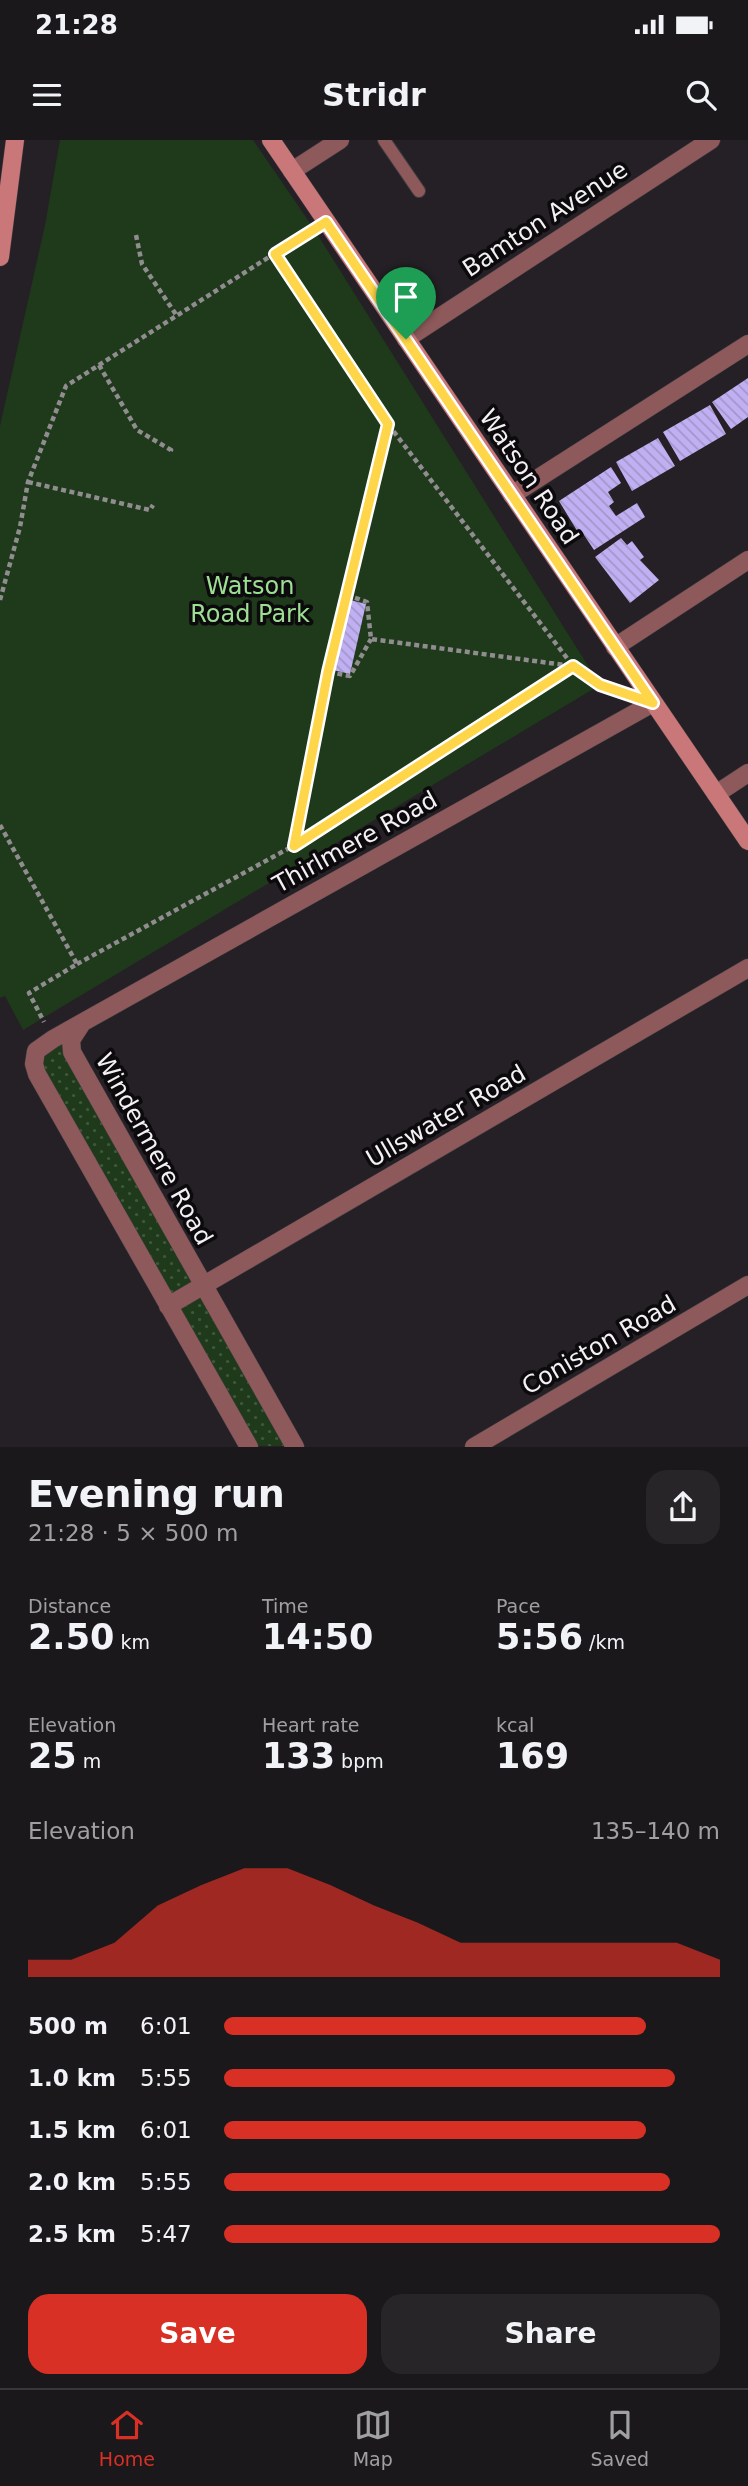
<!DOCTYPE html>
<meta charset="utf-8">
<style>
:root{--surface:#1b181c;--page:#282529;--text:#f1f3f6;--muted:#a0a0a3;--line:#39373b;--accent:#d93025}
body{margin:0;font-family:"DejaVu Sans",sans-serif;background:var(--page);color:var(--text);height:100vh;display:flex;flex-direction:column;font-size:26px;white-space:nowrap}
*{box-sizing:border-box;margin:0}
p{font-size:23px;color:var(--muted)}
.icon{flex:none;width:38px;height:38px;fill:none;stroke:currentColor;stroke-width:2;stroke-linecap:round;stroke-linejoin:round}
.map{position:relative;height:1307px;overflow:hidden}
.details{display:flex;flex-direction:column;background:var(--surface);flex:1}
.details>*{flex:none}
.pin{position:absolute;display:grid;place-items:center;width:60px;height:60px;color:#fff;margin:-72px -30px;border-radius:50% 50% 50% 0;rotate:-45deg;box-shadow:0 0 7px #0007}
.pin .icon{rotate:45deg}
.round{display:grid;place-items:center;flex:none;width:74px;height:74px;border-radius:21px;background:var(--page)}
.headline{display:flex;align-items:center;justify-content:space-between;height:119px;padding:0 28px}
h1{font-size:38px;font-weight:800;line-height:52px}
.stats{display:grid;grid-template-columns:repeat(3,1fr);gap:10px;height:119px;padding:7px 28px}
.stats div{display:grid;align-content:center}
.stats b{font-size:35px;font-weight:800}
.stats small{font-size:19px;font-weight:400}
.stats p{font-size:19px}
.chart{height:196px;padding:14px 28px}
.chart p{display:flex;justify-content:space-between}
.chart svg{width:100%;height:126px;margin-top:7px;fill:var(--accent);opacity:.7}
.cta{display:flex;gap:14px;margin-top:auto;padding:14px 28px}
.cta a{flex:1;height:80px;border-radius:21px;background:var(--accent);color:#fff;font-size:28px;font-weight:800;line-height:80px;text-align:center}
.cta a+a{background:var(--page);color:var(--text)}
ul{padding:0 28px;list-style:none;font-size:23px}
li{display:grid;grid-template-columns:112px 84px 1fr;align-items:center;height:52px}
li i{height:18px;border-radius:9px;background:var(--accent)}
.status{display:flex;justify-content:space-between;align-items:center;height:49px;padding:0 35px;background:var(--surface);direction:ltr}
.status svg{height:19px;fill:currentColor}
header{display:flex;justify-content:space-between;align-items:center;height:91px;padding:0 28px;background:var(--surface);font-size:32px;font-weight:800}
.tabs{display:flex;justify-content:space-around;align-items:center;height:98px;border-top:2px solid var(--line);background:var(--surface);font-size:19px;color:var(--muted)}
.tabs a{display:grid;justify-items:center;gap:4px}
.tabs .current{color:var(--accent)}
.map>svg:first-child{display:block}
.grass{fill:url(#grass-dots)}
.park{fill:#1e3a1b}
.building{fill:url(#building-back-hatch)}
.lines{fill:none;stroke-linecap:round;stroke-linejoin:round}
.lane-casing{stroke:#413d42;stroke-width:14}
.street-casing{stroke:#413d42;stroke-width:19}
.secondary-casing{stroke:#413d42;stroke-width:19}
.path{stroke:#908c90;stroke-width:4.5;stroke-dasharray:5 3.5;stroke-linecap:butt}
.lane{stroke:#8d595a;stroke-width:12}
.street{stroke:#8d595a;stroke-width:18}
.secondary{stroke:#ca7779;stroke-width:18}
.route-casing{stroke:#fff;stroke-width:14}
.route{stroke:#ffd54a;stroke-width:9}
.labels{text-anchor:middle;stroke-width:7;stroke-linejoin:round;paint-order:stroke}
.street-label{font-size:24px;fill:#f4f1f4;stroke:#0c0a0c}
.park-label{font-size:24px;fill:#9cdf93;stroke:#0c0a0c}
</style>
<div class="status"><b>21:28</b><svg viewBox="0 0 49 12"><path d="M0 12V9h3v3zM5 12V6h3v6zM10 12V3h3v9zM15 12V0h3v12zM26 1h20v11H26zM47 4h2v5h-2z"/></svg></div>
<header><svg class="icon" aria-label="menu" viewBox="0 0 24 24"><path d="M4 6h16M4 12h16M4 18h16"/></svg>Stridr<svg class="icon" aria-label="search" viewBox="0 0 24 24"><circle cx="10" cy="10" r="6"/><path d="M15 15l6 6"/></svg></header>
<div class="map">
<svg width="748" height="1307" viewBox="0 0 748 1307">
<defs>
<pattern id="grass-dots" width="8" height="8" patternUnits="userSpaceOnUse" patternTransform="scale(1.75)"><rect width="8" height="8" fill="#1e3a1b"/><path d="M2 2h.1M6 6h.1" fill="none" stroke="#3f573d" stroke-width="1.8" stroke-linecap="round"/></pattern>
<pattern id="building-back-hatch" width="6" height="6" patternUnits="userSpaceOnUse" patternTransform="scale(1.75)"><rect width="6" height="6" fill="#c0b0f3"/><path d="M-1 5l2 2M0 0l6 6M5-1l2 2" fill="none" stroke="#a296c8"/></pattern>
</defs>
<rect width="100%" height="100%" fill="#242025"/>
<path class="grass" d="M 71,900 L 295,1306 L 249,1306 L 34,917 Z"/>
<path class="park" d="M 60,0 L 253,0 L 314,89 L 600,545 L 23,890 L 5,856 L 0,858 L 0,286 L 45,85 Z"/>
<path class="building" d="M 748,238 L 748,277 L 731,289 L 712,262 Z
M 710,265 L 726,294 L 680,321 L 663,292 Z
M 658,298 L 675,326 L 632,351 L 616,322 Z
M 611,327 L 621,343 L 608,352 L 614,362 L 609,366 L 616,376 L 637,363 L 645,377 L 594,410 L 582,392 L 579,394 L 559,361 Z
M 621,398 L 627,405 L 632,401 L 644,417 L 640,420 L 659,440 L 630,463 L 595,417 Z
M 350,460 L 366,464 L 350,534 L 333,530 Z"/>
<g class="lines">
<defs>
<path id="lane" d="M 384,0 L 419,51"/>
<path id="street" d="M 292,31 L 340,0
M 406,199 L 711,0
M 512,355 L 748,204
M 615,507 L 748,420
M 716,654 L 748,633
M 82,883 L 71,900 L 72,912 L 295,1307
M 168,1166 L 748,828
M 249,1307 L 37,934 L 34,924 L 36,911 L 53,899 L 653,563
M 474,1307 L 748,1145"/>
<path id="secondary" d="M 271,0 L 748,701
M 0,117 L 15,0"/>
</defs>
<use href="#lane" class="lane-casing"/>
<use href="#street" class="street-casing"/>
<use href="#secondary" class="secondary-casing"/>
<path class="path" d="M 136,95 L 142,124 L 177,176
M 275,115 L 388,284 L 573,526
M 99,225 L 137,290 L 171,310 L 169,313
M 28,342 L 150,370 L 153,365
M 347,455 L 367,462 L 371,499 L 572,526
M 0,460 L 20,387 L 28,342 L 66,246 L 310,91
M 329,532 L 350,536 L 371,499
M 0,685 L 77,824 L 29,853 L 44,882
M 294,705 L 329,532 L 388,284
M 77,824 L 304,700 L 573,526 L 600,545 L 624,553"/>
<use href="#lane" class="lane"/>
<use href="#street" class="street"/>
<use href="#secondary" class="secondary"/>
</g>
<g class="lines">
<defs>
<path id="route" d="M 326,82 L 653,563 L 600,545 L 573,526 L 294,706 L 328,532 L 388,284 L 275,114 Z"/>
</defs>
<use href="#route" class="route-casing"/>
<use href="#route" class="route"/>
</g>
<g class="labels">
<g class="street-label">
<text transform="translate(545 79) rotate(-33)" y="8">Bamton Avenue</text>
<text transform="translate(529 337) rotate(56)" y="8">Watson Road</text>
<text transform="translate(355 702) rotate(-29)" y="8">Thirlmere Road</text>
<text transform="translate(446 976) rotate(-30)" y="8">Ullswater Road</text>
<text transform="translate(154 1009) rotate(61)" y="8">Windermere Road</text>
<text transform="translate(599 1205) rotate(-30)" y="8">Coniston Road</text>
</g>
<g class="park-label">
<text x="250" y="454">Watson<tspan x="250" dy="28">Road Park</tspan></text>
</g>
</g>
</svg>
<div class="pin" style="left:406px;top:199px;background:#1e9e55"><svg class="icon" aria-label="arrive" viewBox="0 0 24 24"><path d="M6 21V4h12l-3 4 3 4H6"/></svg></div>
</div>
<section class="details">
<div class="headline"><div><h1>Evening run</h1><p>21:28 · 5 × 500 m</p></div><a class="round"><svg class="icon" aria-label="share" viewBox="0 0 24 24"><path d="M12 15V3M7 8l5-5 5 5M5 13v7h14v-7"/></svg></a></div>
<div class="stats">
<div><p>Distance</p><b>2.50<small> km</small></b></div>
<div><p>Time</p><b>14:50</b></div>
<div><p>Pace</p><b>5:56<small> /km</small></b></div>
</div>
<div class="stats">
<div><p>Elevation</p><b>25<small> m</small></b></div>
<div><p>Heart rate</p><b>133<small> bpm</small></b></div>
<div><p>kcal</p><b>169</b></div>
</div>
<div class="chart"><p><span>Elevation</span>135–140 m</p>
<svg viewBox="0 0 160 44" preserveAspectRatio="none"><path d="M0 44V38L10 38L20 32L30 19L40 12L50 6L60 6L70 12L80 19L90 25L100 32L110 32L120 32L130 32L140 32L150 32L160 38V44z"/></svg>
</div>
<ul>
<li><b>500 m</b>6:01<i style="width:85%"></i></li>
<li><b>1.0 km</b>5:55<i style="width:91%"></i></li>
<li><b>1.5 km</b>6:01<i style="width:85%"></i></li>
<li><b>2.0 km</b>5:55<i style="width:90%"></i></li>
<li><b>2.5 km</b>5:47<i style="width:100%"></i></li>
</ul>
<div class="cta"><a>Save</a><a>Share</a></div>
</section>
<nav class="tabs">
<a class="current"><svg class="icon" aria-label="home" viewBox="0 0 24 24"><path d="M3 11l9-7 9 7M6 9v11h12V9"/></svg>Home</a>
<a><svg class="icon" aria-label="map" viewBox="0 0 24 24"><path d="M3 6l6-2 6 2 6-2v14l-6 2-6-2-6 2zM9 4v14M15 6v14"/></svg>Map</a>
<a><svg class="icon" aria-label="saved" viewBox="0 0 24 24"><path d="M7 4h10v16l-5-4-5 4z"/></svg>Saved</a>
</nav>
